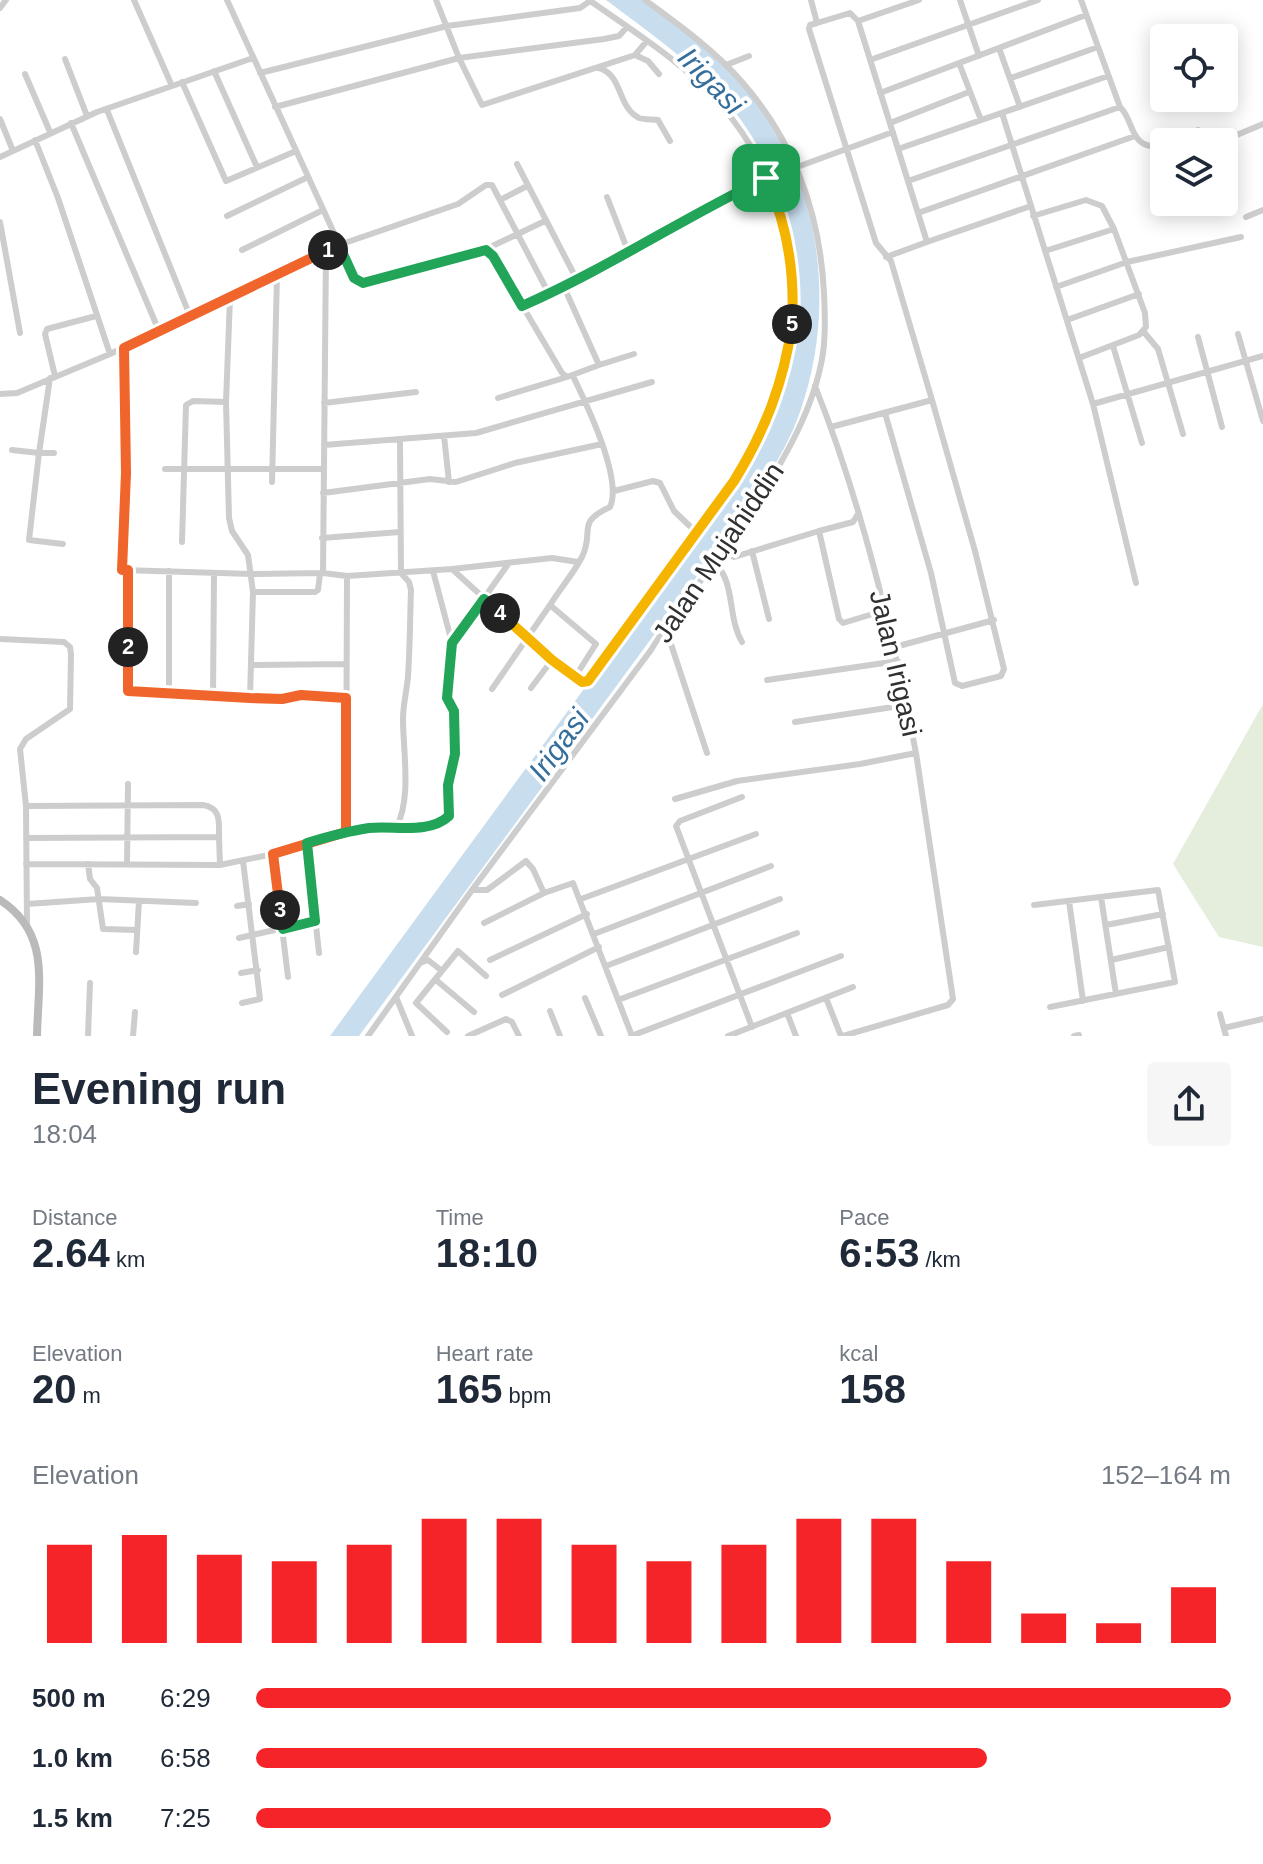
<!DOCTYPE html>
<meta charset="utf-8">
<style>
:root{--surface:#fff;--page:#f6f6f7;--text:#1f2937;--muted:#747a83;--accent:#f52429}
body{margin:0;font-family:Arial,sans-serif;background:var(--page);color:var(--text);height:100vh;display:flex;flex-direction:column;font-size:30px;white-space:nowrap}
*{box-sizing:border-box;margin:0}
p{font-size:26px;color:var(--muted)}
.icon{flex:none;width:44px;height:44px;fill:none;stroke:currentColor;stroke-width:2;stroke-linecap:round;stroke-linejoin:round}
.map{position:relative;height:1036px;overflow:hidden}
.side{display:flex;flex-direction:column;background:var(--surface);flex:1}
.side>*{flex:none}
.controls{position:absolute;left:1150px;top:24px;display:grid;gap:16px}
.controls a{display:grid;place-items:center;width:88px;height:88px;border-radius:8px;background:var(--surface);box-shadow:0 4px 20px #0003;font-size:40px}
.pin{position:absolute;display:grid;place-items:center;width:68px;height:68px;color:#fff;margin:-34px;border-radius:16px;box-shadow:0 4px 12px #0006}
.km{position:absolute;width:40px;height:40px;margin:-20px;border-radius:50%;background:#222;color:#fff;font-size:22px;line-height:40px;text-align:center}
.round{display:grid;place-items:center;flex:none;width:84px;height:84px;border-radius:8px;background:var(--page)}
.summary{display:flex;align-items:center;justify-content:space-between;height:136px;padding:0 32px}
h1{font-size:44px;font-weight:800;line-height:60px}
.metrics{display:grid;grid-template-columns:repeat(3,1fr);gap:12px;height:136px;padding:8px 32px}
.metrics div{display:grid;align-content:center}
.metrics b{font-size:40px;font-weight:800}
.metrics small{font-size:22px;font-weight:400}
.metrics p{font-size:22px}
.chart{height:224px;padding:16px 32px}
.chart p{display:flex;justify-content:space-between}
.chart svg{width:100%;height:144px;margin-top:8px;stroke:var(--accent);stroke-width:6}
ul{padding:0 32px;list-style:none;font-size:26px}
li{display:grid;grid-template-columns:128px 96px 1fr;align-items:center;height:60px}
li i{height:20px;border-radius:10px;background:var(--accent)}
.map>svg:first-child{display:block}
.green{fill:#e5eedd}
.water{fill:#c8deef}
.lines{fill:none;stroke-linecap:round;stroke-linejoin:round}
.street{stroke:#cdcdcd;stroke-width:6}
.secondary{stroke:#bababa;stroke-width:8}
.split-1-casing{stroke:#fff;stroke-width:16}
.split-2-casing{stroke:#fff;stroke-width:16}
.split-3-casing{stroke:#fff;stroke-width:16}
.split-4-casing{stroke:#fff;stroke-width:16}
.split-5-casing{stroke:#fff;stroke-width:16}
.split-6-casing{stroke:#fff;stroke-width:16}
.split-1{stroke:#22a559;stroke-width:10}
.split-2{stroke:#f0652b;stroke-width:10}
.split-3{stroke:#f0652b;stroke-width:10}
.split-4{stroke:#22a559;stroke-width:10}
.split-5{stroke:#f5b400;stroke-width:10}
.split-6{stroke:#f5b400;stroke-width:10}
.labels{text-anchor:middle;stroke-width:8;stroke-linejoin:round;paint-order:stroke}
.street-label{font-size:28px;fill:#303030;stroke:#fff}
.water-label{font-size:30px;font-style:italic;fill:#366e9b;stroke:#fff}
</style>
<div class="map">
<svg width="1263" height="1036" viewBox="0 0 1263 1036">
<rect width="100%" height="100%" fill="#fff"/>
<path class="green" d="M 1263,704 L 1263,947 L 1219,937 L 1173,864 Z"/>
<path class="water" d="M 606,0 C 616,0 633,0 642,0 C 656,5 696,41 710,52 C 813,139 844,287 800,412 C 786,452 761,487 737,522 L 359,1036 L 330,1036 L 750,462 C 765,433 781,405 789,373 C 811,284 791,184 735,112 C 700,67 651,34 606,0 Z"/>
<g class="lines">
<path class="street" d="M 134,0 L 172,86
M 227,0 L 356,281 L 367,283 L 486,250 L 493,256 C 516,295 539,334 562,373 L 567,377 L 599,365 L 564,287 L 522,306
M 436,0 L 459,58 L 482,105 L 635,55 L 646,42
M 811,0 L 817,23 L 810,25 L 809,29 L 876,243 L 891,261 L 932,400
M 960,0 L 979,56
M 1081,0 L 1120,107
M 0,8 L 6,0
M 858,21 L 927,242 L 886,257
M 817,23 L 850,13 L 858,21 L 919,0
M 999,48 L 1020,107
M 635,55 L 648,61 L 659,74
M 65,59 L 87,116
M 870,60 L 1038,0
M 959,63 L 981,120
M 726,65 L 749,56
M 599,68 C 623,75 617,107 639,118 C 645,120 652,119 658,120 L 670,141
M 214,71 L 257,167
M 260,73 L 447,26 L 580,8 L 590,1
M 25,74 L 50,132
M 1011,78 L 1098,47
M 182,82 L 226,181 L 296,151
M 880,93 L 1086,15
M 275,107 L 459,58 L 604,39 L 619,36 L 627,27
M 107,110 L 190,316
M 1002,113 L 1093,404 L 1136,583
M 0,119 L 13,151
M 71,123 L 159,331
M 890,123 L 969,92
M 35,140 L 58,198 L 110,354
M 1220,142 L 1263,124
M 898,149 L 1108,76
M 0,157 L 97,112 L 253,58
M 517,164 L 577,280
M 797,167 L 893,132
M 908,181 L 1120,107 C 1133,119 1130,142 1150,146 L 1198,130 L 1209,142
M 607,197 L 628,251
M 500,200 L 527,186
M 918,213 L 1135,136
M 227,216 L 308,177
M 1033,216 L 1086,200 L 1102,206 L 1114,229 L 1145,313 L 1146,327 L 1139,335 L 1079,358
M 1246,217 L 1263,210
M 0,222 L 20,333
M 927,242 L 1031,206
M 242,250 L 323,210
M 484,250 L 545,221
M 326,251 L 323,573 L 347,576 L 452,569 L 552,660 L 531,688
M 1045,251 L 1114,229
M 564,287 L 709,205 L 766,178
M 1056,287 L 1127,262 L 1241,237
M 230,298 L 226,402 L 229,518 L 232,531 L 248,555 L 253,592 L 315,592 L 318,590 L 320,574
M 1067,320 L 1139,294
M 1143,331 L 1158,349 L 1183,434
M 1238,334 L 1263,421
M 1198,337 L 1222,427
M 1113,346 L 1142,443
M 124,348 L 126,473 L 122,570 L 252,574 L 323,573
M 599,365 L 634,354
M 55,376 L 45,334 L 47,329 L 96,316
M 50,378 L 39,453 L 54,453
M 0,394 L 17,393 L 110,354 L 339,245 L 458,204 L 486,185 L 492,185 L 549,294
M 498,398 L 567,377
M 324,403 L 416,392
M 1093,404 L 1263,356
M 831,427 L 932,400 L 975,551 L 1004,669 L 1001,676 L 962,686 L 955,683 L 931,573 L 885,413
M 444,436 L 449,482
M 324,445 L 476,433 L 652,382
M 12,450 L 39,453 L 29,540 L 63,544
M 165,469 L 324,469
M 272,482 L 277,275
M 614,491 L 653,481 L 660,483 L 674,511 L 695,531
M 323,493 L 430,479 L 456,482 L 515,463 L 602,444
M 858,514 L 853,522 L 819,531 L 839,619 L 843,623 L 886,610
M 322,538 L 400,532
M 182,542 L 186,405 L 193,401 L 226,402
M 752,551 L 769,619
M 721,552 L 734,557 L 819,531
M 714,562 C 736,582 727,617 742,642
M 452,569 L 552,558 L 578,562
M 128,570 L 128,691 L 250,698 L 282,699 L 301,695 L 346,698
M 550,605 C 560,589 573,574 582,557 C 595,531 575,523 610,507 C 623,479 586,403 573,376
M 665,626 L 707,753
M 0,639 L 64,642 L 70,647 L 71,654 L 70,709 L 26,739 L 20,749 L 26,806 L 27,924
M 452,643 L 509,563
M 895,647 L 994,620
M 251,665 L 346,664
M 575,677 L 583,682 L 589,680 L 734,481 C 754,449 771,418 781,382 C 809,287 785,176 718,102 C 683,62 633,31 589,0
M 767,680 L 898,661
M 492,689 L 550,605 L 596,644 L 575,677 L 552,660
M 169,693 L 169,571
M 213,697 L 214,573
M 250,698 L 253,592
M 795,722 L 906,705
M 742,797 L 680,821 L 676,826 L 752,1027
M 675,799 L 737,781 L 860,764 L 916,753 C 891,628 862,504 815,386
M 26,806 L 203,805 C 221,808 219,821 219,837
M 396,828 L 436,824 L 446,819 L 451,811 L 448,785 L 455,754 L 454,711 L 447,698 L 452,643 L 433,571
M 346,832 L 347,576
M 26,838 L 219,837 L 220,865
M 307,843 L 319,953
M 273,854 L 288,977
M 26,864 L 220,865 L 273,854 L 346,832 L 371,828 L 396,828 C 412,799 403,751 403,719 C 403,704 407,690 408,676 C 410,647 410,618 411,590 L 409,582 L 401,573 L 400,441
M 88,864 L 90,879 L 97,888 L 103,929 L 137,930
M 127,864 L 128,784
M 472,890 L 487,890 L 526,861 L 533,869 L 544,893 L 573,883 L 632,1036
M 1101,897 L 1116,994
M 581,899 L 756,834
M 1069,901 L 1083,1001
M 27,904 L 99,899 L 196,903
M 1034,905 L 1158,890 L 1175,982 L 1050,1007
M 237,906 L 249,904
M 484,923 L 544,893
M 1106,925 L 1163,914
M 594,934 L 771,866
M 239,938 L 315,921
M 136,952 L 139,901
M 490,960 L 587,914
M 1111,960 L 1169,947
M 420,963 L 428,960 L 442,971
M 606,966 L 780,899
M 241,973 L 258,970
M 436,980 L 474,1012
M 502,995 L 599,947
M 396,997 L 412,1036
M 585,998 L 601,1036
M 826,998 L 841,1036
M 618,1000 L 797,933
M 242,1003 L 260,999 L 243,861
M 550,1011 L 560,1036
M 787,1013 L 796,1036
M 1220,1014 L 1226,1036
M 1224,1028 L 1263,1019
M 447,1032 L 416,1003 L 458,951 L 486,976
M 88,1036 L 90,983
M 133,1036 L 135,1012
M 368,1036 L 472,890 L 651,650 C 682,598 726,555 757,503 C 785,457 815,407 823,353 C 826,333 825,313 824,293 C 820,214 795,142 742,82 C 714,50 679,25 645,0
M 468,1036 L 506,1019 L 512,1022 L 519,1036
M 631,1036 L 841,956
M 728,1036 L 853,987
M 843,1036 L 948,1005 L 953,999 L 916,753
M 1074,1036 L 1079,1035"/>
<path class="secondary" d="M 0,900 C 51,933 38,983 37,1036"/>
</g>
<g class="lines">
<defs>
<path id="split-1" d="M 328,250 L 339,245 L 354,278 L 363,283 L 486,250 L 493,256 L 522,306 C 606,269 683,218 766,178"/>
<path id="split-2" d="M 128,647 L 128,570 L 122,570 L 126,473 L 124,348 L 328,250"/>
<path id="split-3" d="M 128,647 L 128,691 L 250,698 L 282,699 L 301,695 L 346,698 L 346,832 L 273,854 L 280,910"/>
<path id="split-4" d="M 280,910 L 283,929 L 315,921 L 307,843 C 327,837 348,831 369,828 C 394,825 428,835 449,816 L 448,785 L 455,754 L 454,711 L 447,698 L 452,643 L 484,599 L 500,613"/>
<path id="split-5" d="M 500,613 L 552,660 L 582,682 L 588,681 L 734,481 C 765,431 784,382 792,324"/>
<path id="split-6" d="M 766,178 C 787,223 795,274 792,324"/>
</defs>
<use href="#split-1" class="split-1-casing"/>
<use href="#split-2" class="split-2-casing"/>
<use href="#split-3" class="split-3-casing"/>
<use href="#split-4" class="split-4-casing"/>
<use href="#split-5" class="split-5-casing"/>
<use href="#split-6" class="split-6-casing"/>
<use href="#split-1" class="split-1"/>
<use href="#split-2" class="split-2"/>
<use href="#split-3" class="split-3"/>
<use href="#split-4" class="split-4"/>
<use href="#split-5" class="split-5"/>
<use href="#split-6" class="split-6"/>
</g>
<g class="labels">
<g class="street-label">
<text transform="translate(718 552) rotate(-56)" y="10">Jalan Mujahiddin</text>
<text transform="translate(896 663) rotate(77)" y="10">Jalan Irigasi</text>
</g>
<g class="water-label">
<text transform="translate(711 81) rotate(46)" y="10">Irigasi</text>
<text transform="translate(559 745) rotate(-54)" y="10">Irigasi</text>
</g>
</g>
</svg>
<div class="controls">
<a><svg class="icon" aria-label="locate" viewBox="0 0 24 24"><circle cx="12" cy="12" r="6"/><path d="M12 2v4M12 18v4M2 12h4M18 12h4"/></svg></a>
<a><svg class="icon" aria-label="layers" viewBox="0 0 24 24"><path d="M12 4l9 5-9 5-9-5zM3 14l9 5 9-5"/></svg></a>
</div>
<div class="pin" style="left:766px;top:178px;background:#1e9e55"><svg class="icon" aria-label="arrive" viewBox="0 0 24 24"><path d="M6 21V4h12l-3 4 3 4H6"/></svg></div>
<b class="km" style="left:328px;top:250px">1</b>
<b class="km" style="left:128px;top:647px">2</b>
<b class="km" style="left:280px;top:910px">3</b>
<b class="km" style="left:500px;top:613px">4</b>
<b class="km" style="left:792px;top:324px">5</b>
</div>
<section class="side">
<div class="summary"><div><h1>Evening run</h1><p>18:04</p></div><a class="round"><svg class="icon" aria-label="share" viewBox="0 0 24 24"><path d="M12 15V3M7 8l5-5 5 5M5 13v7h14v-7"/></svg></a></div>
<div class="metrics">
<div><p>Distance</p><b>2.64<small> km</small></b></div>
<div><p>Time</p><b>18:10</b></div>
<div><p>Pace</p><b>6:53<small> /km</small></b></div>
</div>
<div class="metrics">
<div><p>Elevation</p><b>20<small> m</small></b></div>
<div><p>Heart rate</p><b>165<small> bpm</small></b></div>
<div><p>kcal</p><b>158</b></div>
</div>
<div class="chart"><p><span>Elevation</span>152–164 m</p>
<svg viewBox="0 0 160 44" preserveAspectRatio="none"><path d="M5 44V14M15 44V11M25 44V17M35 44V19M45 44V14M55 44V6M65 44V6M75 44V14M85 44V19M95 44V14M105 44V6M115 44V6M125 44V19M135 44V35M145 44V38M155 44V27"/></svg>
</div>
<ul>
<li><b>500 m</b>6:29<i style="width:100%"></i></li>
<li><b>1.0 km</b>6:58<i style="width:75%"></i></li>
<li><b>1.5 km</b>7:25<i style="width:59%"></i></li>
</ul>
</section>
